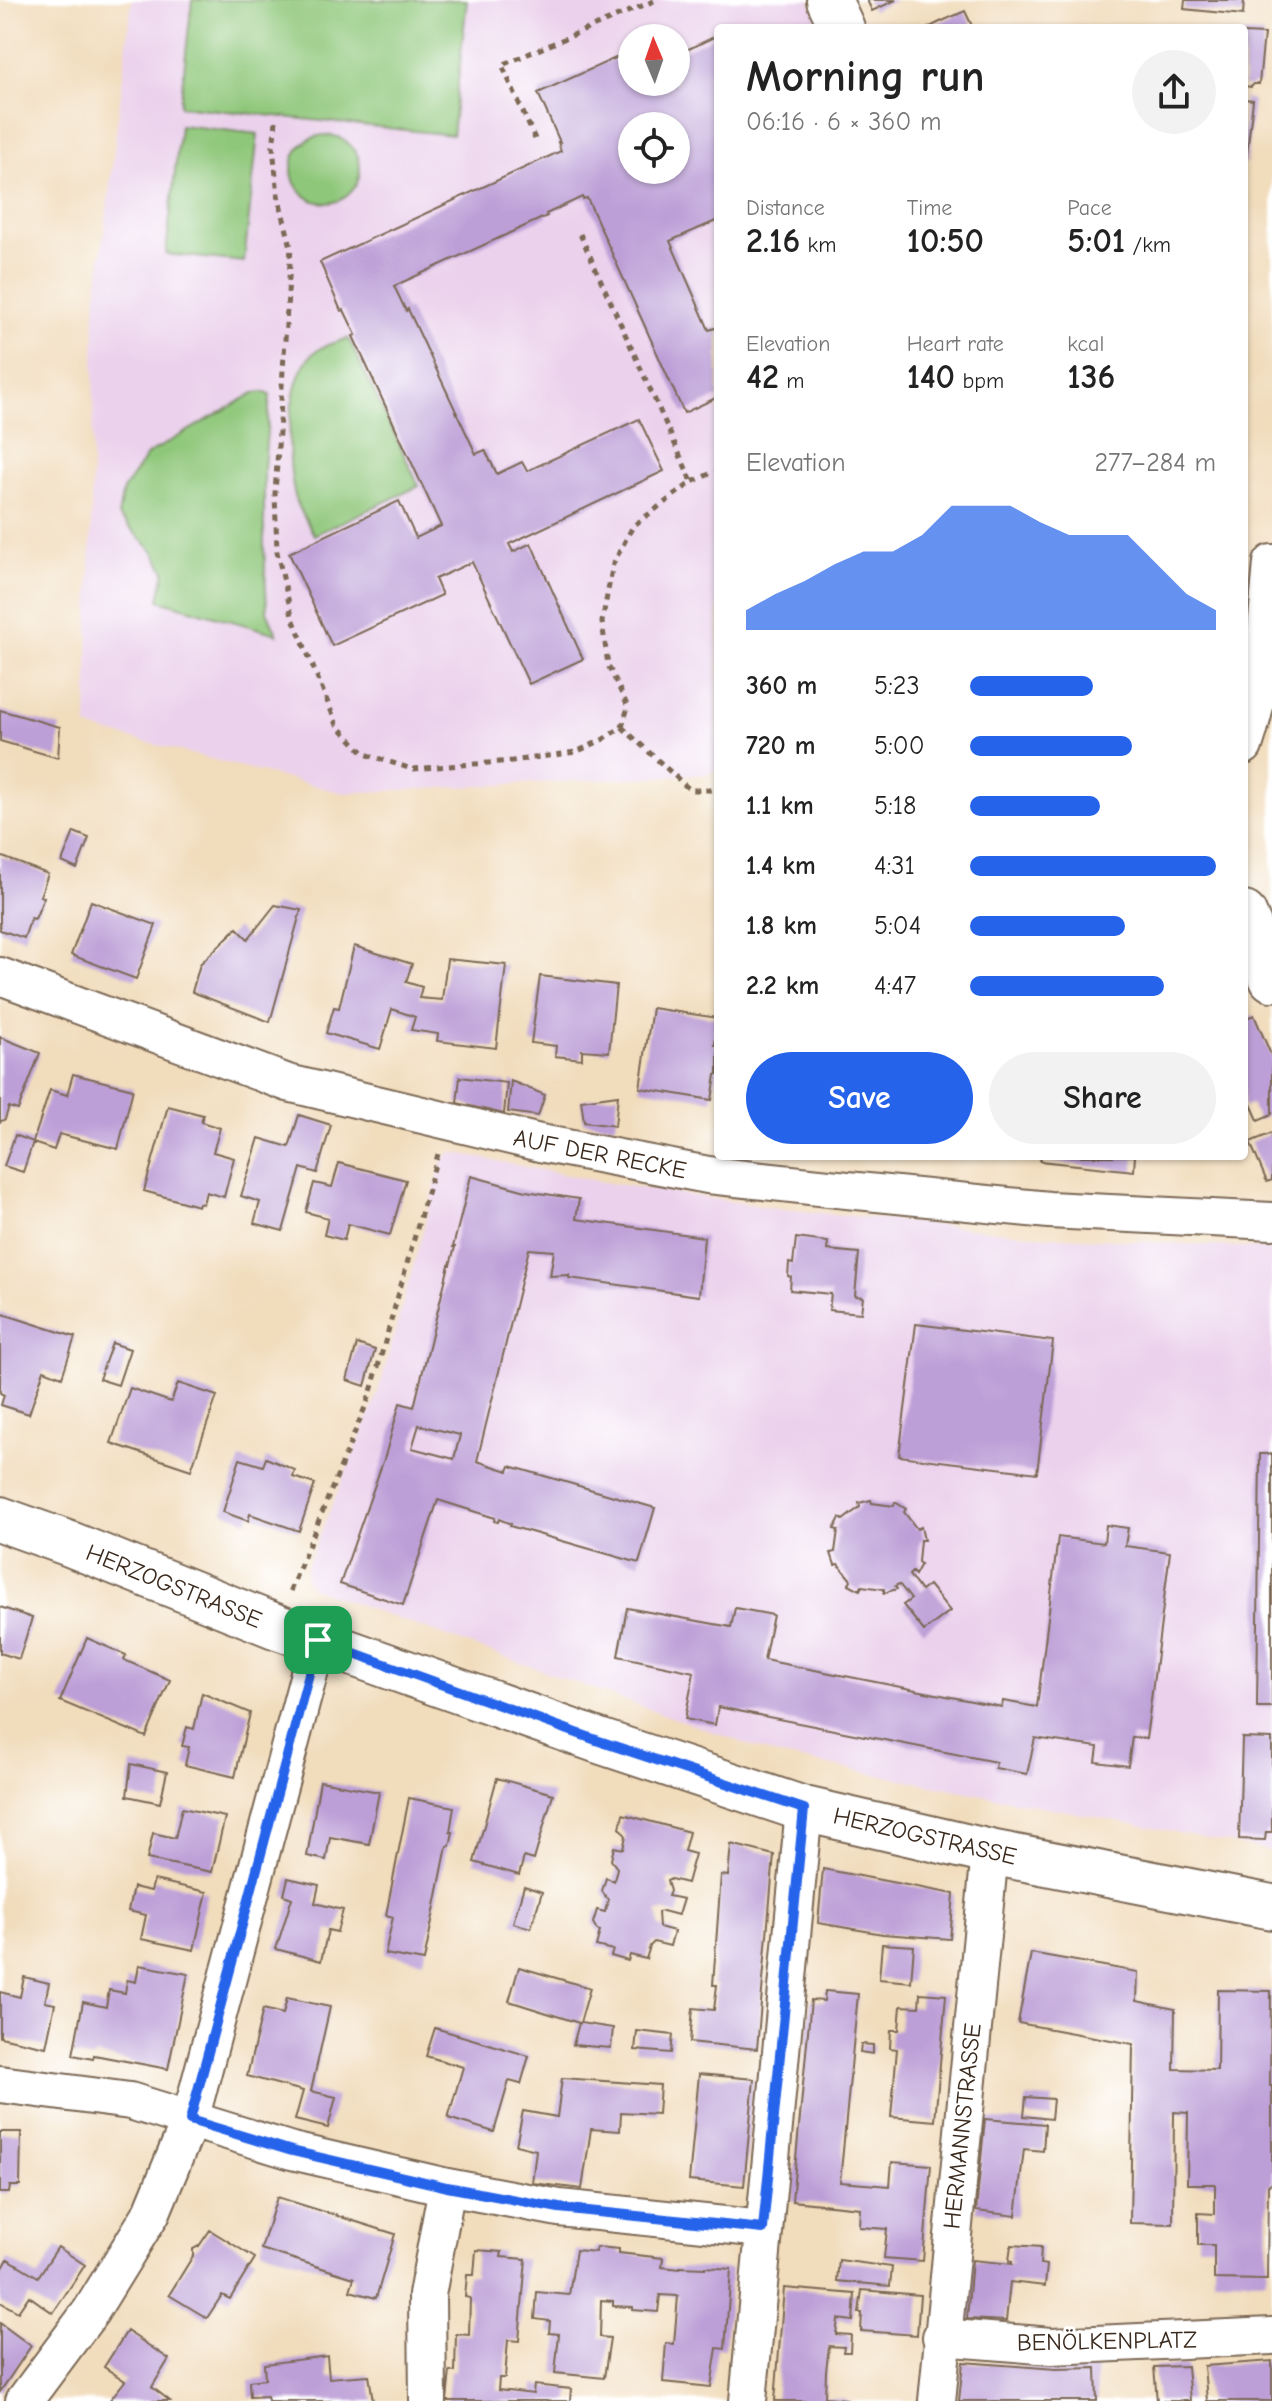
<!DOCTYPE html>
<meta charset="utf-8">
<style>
:root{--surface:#fff;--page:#f2f2f2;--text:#222;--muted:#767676;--accent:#2563eb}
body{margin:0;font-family:"Comic Neue",sans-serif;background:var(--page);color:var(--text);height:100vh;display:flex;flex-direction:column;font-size:30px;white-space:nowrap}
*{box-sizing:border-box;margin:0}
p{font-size:26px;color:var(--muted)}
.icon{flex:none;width:44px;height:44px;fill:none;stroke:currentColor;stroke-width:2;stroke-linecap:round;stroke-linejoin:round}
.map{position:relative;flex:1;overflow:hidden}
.side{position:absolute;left:714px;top:24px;width:534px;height:1136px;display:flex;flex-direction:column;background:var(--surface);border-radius:8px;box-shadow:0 2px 6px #0004}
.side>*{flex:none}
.needle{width:52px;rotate:358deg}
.tools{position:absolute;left:618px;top:24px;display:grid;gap:16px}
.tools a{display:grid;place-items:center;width:72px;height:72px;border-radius:50%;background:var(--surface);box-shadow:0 2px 6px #0004;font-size:40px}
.pin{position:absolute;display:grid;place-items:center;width:68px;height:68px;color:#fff;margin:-34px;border-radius:16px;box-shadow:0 4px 12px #0006}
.round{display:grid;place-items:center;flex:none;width:84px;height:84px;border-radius:42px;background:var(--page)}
.head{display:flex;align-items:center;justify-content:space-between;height:136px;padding:0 32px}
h1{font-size:44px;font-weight:700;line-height:60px}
.metrics{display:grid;grid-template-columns:repeat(3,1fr);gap:12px;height:136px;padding:8px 32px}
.metrics div{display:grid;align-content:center}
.metrics b{font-size:34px;font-weight:700}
.metrics small{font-size:22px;font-weight:400}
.metrics p{font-size:22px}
.chart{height:224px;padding:16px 32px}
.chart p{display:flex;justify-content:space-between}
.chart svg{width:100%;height:144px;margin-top:8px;fill:var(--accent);opacity:.7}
.button{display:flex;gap:16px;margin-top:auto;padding:16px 32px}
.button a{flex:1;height:92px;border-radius:48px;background:var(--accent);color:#fff;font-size:32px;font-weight:700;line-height:92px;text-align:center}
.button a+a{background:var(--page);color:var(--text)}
ul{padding:0 32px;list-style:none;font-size:26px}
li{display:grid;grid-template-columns:128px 96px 1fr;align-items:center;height:60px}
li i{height:20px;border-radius:10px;background:var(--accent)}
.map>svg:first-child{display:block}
.built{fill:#ebd1ec;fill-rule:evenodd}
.green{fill:#8fc77a;stroke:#65784c;stroke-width:2}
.building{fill:#bc9fd7;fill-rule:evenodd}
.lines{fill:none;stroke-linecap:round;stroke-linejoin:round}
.street-casing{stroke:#7b6855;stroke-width:40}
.secondary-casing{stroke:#7b6855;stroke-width:48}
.path{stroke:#7b6855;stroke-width:5;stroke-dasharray:6 6;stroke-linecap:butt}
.street{stroke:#fff;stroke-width:36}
.secondary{stroke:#fff;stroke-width:44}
.route-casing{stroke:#fff;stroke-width:16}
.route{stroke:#2563eb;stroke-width:10}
.labels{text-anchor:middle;stroke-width:6;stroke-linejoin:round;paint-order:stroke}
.street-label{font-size:24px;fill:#3b2a1e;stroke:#fff}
</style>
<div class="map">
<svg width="1272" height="2401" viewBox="0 0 1272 2401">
<rect width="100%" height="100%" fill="#fff"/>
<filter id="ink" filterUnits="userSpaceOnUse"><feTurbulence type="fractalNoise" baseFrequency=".0125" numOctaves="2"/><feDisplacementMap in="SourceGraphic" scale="16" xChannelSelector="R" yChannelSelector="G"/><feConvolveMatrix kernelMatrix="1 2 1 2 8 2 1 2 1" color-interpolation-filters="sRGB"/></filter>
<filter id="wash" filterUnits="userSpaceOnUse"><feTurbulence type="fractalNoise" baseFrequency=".006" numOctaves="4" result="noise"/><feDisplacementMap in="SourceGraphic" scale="32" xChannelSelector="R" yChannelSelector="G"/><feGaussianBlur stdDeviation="1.8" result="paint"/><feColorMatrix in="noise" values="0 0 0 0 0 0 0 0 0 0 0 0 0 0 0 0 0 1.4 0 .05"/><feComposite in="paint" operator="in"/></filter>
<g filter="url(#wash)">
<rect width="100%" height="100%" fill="#f1dcbb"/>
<path class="built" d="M 132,0 L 810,0 L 822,28 L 718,28 L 718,769 L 709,774 L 343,793 L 87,727 L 95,310 ZM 632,38 L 676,38 L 676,82 L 632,82 ZM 632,126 L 676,126 L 676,170 L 632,170 Z
M 451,1152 L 602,1182 L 774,1208 L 1044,1236 L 1272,1249 L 1272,1851 L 777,1755 L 312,1588 L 306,1581 L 306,1568 L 377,1396 L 440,1169 L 443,1160 Z"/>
<path class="green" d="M 192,0 L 467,0 L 452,135 L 180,106 Z
M 180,125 L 258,134 L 244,262 L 166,254 Z
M292 169a34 34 0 1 1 68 0a34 34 0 1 1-68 0Z
M 348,338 L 419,486 L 314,535 C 308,523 298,509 295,496 C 286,462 284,370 319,349 C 327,344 339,342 348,338 Z
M 263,392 L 270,395 L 264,468 L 264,548 L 267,611 L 277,634 L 159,600 L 165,571 L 154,552 L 118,516 L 123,490 L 148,454 L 254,393 Z"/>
<g id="blocks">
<path class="building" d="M 867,0 L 896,0 L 872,11 Z
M 1185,0 L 1244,0 L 1243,15 L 1184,9 Z
M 965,11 L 973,28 L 928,28 L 940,22 Z
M 1244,33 L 1264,34 L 1259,84 L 1254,84 L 1251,87 L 1244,86 Z
M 718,35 L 718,220 L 670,241 L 709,330 L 718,327 L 718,397 L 684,413 L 587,198 L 583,199 L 582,197 L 546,214 L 547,216 L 394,286 L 406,311 L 408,309 L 476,454 L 485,450 L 497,474 L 522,462 L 527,471 L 639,419 L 664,471 L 509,544 L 513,552 L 531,543 L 583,659 L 529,684 L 472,562 L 435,579 L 442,595 L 332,646 L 289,553 L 399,501 L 416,538 L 441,526 L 353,336 L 356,335 L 344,310 L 341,311 L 320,262 L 561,151 L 558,142 L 560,142 L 538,93 L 622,55 L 632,75 L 632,82 L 676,82 L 676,55 ZM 632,126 L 676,126 L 676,170 L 632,170 Z
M 1244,99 L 1253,100 L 1246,163 L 1244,162 Z
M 0,710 L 60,727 L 58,758 L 0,741 Z
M 74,832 L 89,838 L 77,869 L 62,862 Z
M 0,856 L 48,874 L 40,896 L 44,897 L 35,919 L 31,918 L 24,938 L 0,930 Z
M 91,901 L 156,925 L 136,979 L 71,955 Z
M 275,905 L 301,910 L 270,1022 L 192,992 L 200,964 L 237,928 L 248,939 Z
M 354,946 L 412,964 L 406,982 L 422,987 L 419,998 L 442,1000 L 447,959 L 506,965 L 496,1048 L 437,1041 L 438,1034 L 411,1030 L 415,1017 L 392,1009 L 380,1049 L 326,1033 L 334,1007 L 339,1008 Z
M 540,976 L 616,985 L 609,1052 L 582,1050 L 582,1059 L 555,1056 L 556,1046 L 531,1043 Z
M 652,1008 L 718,1018 L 715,1045 L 718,1045 L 718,1074 L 716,1075 L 712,1100 L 640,1088 Z
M 1254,1015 L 1272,1057 L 1272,1114 L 1258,1120 L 1251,1104 L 1244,1107 L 1244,1019 Z
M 0,1037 L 40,1053 L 18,1110 L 9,1107 L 5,1119 L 0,1122 Z
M 73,1074 L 133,1089 L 118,1149 L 59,1134 L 54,1150 L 33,1143 L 33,1142 L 23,1172 L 4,1166 L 15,1135 L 33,1142 L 50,1090 L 67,1095 Z
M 460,1077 L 507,1083 L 504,1114 L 457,1103 Z
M 511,1081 L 545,1095 L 538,1116 L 508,1112 Z
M 618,1095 L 615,1126 L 584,1122 L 581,1100 Z
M 168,1106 L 203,1115 L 201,1122 L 220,1128 L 213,1152 L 234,1158 L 224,1197 L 206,1192 L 203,1204 L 199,1203 L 198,1206 L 144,1191 Z
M 299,1115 L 331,1125 L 317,1173 L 301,1168 L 283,1231 L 254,1223 L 260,1202 L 241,1196 L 259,1138 L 289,1147 Z
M 1272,1133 L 1272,1180 L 1267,1182 L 1250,1142 Z
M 1041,1156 L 1135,1156 L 1134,1171 L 1040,1161 Z
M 339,1163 L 406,1180 L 390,1235 L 348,1224 L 344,1240 L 324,1235 L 328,1218 L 306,1212 L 314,1183 L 332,1187 Z
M 471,1176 L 526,1191 L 579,1199 L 576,1219 L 704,1237 L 699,1296 L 569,1278 L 569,1275 L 550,1276 L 554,1251 L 529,1249 L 477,1461 L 508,1471 L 510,1466 L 655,1508 L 639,1563 L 510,1526 L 511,1524 L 499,1519 L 498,1522 L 494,1521 L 495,1518 L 438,1500 L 403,1605 L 340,1584 L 385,1456 L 400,1403 L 414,1407 L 449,1265 L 450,1265 L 455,1247 L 453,1247 ZM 419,1425 L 460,1435 L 454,1459 L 412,1448 Z
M 796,1238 L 828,1242 L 827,1250 L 859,1253 L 855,1296 L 863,1297 L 861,1313 L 829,1310 L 831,1294 L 790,1290 L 791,1277 L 788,1276 L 789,1263 L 793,1264 Z
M 0,1313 L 75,1337 L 62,1377 L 44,1370 L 29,1414 L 1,1405 L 4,1395 L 0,1393 Z
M 916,1324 L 1053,1341 L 1037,1473 L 899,1456 Z
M 112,1343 L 130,1349 L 118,1385 L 99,1379 Z
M 357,1344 L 375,1350 L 365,1386 L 347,1380 Z
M 178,1383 L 217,1396 L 191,1470 L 111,1443 L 130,1388 L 171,1402 Z
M 1260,1454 L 1272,1454 L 1272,1707 L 1257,1707 Z
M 266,1458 L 295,1470 L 293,1477 L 315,1484 L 299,1531 L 250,1514 L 248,1521 L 223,1512 L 240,1459 L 263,1466 Z
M 871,1500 L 872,1503 L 894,1506 L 895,1502 L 906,1509 L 904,1512 L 917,1529 L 921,1527 L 924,1540 L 920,1540 L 918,1562 L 921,1564 L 915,1575 L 912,1572 L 909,1575 L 921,1591 L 929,1585 L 950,1611 L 924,1631 L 903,1605 L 911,1599 L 899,1584 L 895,1586 L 897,1589 L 884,1593 L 884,1589 L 862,1586 L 860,1590 L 849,1584 L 851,1580 L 838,1564 L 835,1565 L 831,1553 L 835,1552 L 838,1530 L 834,1529 L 840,1518 L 843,1520 L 860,1507 L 859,1503 Z
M 1106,1525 L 1128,1528 L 1125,1546 L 1170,1552 L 1146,1739 L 1132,1737 L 1128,1766 L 1096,1762 L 1098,1747 L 1035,1738 L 1027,1774 L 995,1768 L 996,1762 L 718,1707 L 715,1725 L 685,1719 L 694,1672 L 618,1656 L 627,1608 L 731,1627 L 735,1608 L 773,1615 L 764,1660 L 1002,1707 L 1003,1701 L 1037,1707 L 1058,1537 L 1104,1543 Z
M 0,1607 L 32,1618 L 19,1659 L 0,1653 Z
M 87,1638 L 126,1655 L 124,1660 L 170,1680 L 146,1737 L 60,1701 Z
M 202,1693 L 250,1713 L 235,1777 L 185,1765 L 189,1747 L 182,1746 L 187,1727 L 194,1729 Z
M 1242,1738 L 1272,1739 L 1272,1832 L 1266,1832 L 1265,1840 L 1239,1839 Z
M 131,1764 L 167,1772 L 160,1803 L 127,1796 Z
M 497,1778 L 553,1794 L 534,1860 L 524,1857 L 519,1875 L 474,1862 Z
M 320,1781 L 379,1792 L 369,1844 L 330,1837 L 326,1860 L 307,1856 Z
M 409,1798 L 454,1807 L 450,1832 L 453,1832 L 450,1846 L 447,1846 L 424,1961 L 385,1954 L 393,1917 L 386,1915 Z
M 182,1808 L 225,1817 L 212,1872 L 147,1859 L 153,1833 L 175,1838 Z
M 623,1814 L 689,1832 L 684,1851 L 695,1854 L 687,1883 L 671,1879 L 667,1881 L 670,1891 L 668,1896 L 683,1899 L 678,1915 L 663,1911 L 658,1912 L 659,1927 L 674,1931 L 670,1946 L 654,1942 L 650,1946 L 646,1959 L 630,1955 L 628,1961 L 611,1956 L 613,1950 L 596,1946 L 600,1931 L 597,1930 L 593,1923 L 597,1910 L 605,1912 L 608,1900 L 602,1891 L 606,1878 L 614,1881 L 617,1868 L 611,1860 L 614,1847 L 623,1849 L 626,1836 L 620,1828 Z
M 731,1844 L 774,1855 L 757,2049 L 690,2042 L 693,2008 L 714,2010 L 717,1985 L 713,1985 L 721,1875 L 728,1876 Z
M 823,1869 L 954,1894 L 950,1939 L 883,1934 L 818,1923 Z
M 288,1878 L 319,1885 L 315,1903 L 343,1910 L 337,1932 L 328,1930 L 321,1961 L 276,1949 L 292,1898 L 284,1895 Z
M 154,1880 L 207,1892 L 194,1950 L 141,1939 L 146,1915 L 128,1911 L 133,1887 L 151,1891 Z
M 524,1886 L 542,1892 L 531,1928 L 513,1923 Z
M 882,1944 L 914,1946 L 911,1982 L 879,1979 Z
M 1031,1953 L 1138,1972 L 1137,2001 L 1175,2009 L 1174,2069 L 1217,2070 L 1218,1990 L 1271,1991 L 1270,2086 L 1272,2086 L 1272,2184 L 1268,2185 L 1267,2280 L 1214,2279 L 1214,2245 L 1198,2245 L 1198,2213 L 1215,2214 L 1215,2184 L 1187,2184 L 1188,2113 L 1174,2112 L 1173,2224 L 1130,2223 L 1133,2044 L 1018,2023 Z
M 139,1965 L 188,1974 L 168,2069 L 94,2055 L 93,2059 L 73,2055 L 83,2002 L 106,2007 L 109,1990 L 125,1993 L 127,1980 L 136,1982 Z
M 519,1967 L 590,1988 L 580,2023 L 613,2028 L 611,2048 L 573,2045 L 579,2023 L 509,2001 Z
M 24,1977 L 49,1983 L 45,2002 L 55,2004 L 46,2047 L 0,2037 L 0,1992 L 20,1997 Z
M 825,1991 L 858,1994 L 840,2182 L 890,2186 L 892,2162 L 931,2165 L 923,2261 L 884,2258 L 887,2229 L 859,2227 L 860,2208 L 792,2201 L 811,2000 L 824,2001 Z
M 920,1993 L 946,1995 L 935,2121 L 891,2117 L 897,2049 L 890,2048 L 891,2030 L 899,2030 L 901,2006 L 919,2007 Z
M 287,1998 L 330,2007 L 311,2091 L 336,2097 L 328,2128 L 295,2120 L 303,2091 L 247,2076 L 263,2009 L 283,2014 Z
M 435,2028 L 529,2056 L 521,2084 L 509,2081 L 494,2132 L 448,2118 L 463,2067 L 426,2056 Z
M 637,2031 L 673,2035 L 671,2053 L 635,2050 Z
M 861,2044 L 873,2045 L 873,2054 L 860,2052 Z
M 699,2074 L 754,2079 L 744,2186 L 689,2181 Z
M 562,2078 L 660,2085 L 658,2114 L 621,2112 L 620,2131 L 591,2129 L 582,2189 L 532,2183 L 536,2150 L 516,2145 L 523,2111 L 557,2117 Z
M 1026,2097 L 1053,2099 L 1051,2119 L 1024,2116 Z
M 985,2119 L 1045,2124 L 1043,2151 L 1024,2149 L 1016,2216 L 976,2211 Z
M 0,2132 L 21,2132 L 20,2186 L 10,2186 L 9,2193 L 0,2193 Z
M 277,2197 L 395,2234 L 376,2298 L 350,2291 L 354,2278 L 261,2249 Z
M 210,2230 L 255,2258 L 230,2299 L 222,2295 L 207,2318 L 169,2295 L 193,2256 L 193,2249 L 199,2246 Z
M 1011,2245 L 1041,2247 L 1040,2264 L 1047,2265 L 1045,2286 L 1010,2282 L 1006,2321 L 967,2319 L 972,2260 L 1012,2264 L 1012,2262 L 1009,2261 Z
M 58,2247 L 85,2265 L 53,2313 L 29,2296 L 18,2312 L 0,2302 L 0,2273 L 8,2259 L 38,2277 Z
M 596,2247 L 619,2249 L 619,2253 L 663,2258 L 662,2267 L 680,2269 L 680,2267 L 705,2268 L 705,2267 L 731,2269 L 725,2349 L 717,2348 L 711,2387 L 663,2382 L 666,2343 L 674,2344 L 678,2296 L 660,2295 L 658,2312 L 633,2310 L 633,2307 L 613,2306 L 613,2301 L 601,2300 L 600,2337 L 610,2338 L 604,2378 L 555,2373 L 559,2334 L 549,2333 L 550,2321 L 535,2319 L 537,2292 L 569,2295 L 576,2250 L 595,2252 Z
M 476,2250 L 502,2252 L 501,2257 L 526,2259 L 519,2341 L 508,2340 L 505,2378 L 499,2378 L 498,2390 L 533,2394 L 534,2385 L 571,2389 L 570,2401 L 447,2401 L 450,2371 L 455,2372 L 456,2334 L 469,2335 L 470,2298 L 465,2297 L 467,2275 L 474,2275 Z
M 839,2260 L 892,2267 L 890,2286 L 837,2281 Z
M 784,2288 L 855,2294 L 853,2321 L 838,2319 L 836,2334 L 851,2335 L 850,2352 L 843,2352 L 844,2347 L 829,2346 L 826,2371 L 825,2397 L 847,2399 L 847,2401 L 775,2401 Z
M 862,2290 L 920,2295 L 917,2335 L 861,2331 L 862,2313 L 859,2313 Z
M 0,2323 L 31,2346 L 0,2392 Z
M 127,2331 L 169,2359 L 152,2387 L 170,2401 L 109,2401 L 125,2381 L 104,2367 Z
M 327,2356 L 329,2378 L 369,2375 L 373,2401 L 268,2401 L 267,2396 L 250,2397 L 249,2381 L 265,2379 L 264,2364 Z
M 1272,2361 L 1272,2401 L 1207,2401 L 1204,2366 Z
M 963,2362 L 1056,2369 L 1096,2368 L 1097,2401 L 959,2401 Z
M 1187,2366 L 1190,2401 L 1157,2401 L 1154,2367 Z"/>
</g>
</g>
<g filter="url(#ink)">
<use href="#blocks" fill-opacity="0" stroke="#7b6855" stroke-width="2"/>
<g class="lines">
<defs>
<path id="street" d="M 1244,746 C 1264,688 1266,624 1272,563
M 0,976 L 288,1083 L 540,1143 L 708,1175 L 847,1190 L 1049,1210 L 1272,1221
M 0,2084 L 130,2101 L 292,2151 L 447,2187 L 559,2208 L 763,2229
M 941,2337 L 1051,2346 L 1272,2336
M 24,2401 L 91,2311 L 152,2212 L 190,2120 L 318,1640
M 428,2401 L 427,2295 L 447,2187
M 748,2401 L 804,1809
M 937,2401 L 990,1852"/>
<path id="secondary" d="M 829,0 L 842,28
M 1244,914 L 1272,979
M 0,1519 L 70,1544 L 275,1626 L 599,1741 L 804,1809 L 990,1852 L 1272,1907"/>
</defs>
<use href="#street" class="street-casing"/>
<use href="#secondary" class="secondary-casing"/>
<path class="path" d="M 276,121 L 273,147 L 278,195 L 291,247 L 275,494 L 277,552 L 292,616 L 337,725 L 365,754 L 412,769 L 512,761 L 576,752 L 602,740 L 622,727 L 628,707 L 608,665 L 602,622 L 613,564 L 633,526 L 692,482 L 718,470
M 535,139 L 502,65 L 656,0
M 580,234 L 692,482
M 622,727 L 690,790 L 718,790
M 290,1591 L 370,1395 L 438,1154"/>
<use href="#street" class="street"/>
<use href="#secondary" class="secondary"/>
</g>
</g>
<g class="lines" filter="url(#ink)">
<defs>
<path id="route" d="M 318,1640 L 599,1741 L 804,1809 L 763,2229 L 559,2208 L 447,2187 L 292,2151 L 190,2120 Z"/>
</defs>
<use href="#route" class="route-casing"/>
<use href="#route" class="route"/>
</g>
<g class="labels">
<g class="street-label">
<text transform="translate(600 1154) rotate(11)" y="8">AUF DER RECKE</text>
<text transform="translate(174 1586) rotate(22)" y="8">HERZOGSTRASSE</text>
<text transform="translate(925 1836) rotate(13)" y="8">HERZOGSTRASSE</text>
<text transform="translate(962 2126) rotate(-84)" y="8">HERMANNSTRASSE</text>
<text transform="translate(1107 2341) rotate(-1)" y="8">BENÖLKENPLATZ</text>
</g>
</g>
</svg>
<div class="tools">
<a><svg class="needle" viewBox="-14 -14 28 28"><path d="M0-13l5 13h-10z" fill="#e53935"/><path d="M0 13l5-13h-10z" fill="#767676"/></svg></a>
<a><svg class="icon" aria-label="locate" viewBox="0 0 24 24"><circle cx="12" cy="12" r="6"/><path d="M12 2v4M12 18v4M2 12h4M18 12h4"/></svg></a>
</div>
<div class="pin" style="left:318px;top:1640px;background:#1e9e55"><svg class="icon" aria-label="arrive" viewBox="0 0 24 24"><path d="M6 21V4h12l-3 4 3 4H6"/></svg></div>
<section class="side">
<div class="head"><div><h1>Morning run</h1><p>06:16 · 6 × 360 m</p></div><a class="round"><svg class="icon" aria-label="share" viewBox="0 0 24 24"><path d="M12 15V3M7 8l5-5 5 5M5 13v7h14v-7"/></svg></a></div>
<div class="metrics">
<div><p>Distance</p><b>2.16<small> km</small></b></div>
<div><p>Time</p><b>10:50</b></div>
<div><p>Pace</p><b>5:01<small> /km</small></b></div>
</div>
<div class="metrics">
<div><p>Elevation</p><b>42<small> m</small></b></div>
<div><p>Heart rate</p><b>140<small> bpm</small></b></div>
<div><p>kcal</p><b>136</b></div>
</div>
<div class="chart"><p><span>Elevation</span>277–284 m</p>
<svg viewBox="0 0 160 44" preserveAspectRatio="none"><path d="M0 44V38L10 33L20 29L30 24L40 20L50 20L60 15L70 6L80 6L90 6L100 11L110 15L120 15L130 15L140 24L150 33L160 38V44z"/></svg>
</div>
<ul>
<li><b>360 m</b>5:23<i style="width:50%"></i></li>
<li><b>720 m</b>5:00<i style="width:66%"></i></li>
<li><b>1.1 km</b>5:18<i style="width:53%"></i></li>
<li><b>1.4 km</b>4:31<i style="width:100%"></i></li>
<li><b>1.8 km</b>5:04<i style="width:63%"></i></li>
<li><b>2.2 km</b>4:47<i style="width:79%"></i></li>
</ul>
<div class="button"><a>Save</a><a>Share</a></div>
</section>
</div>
